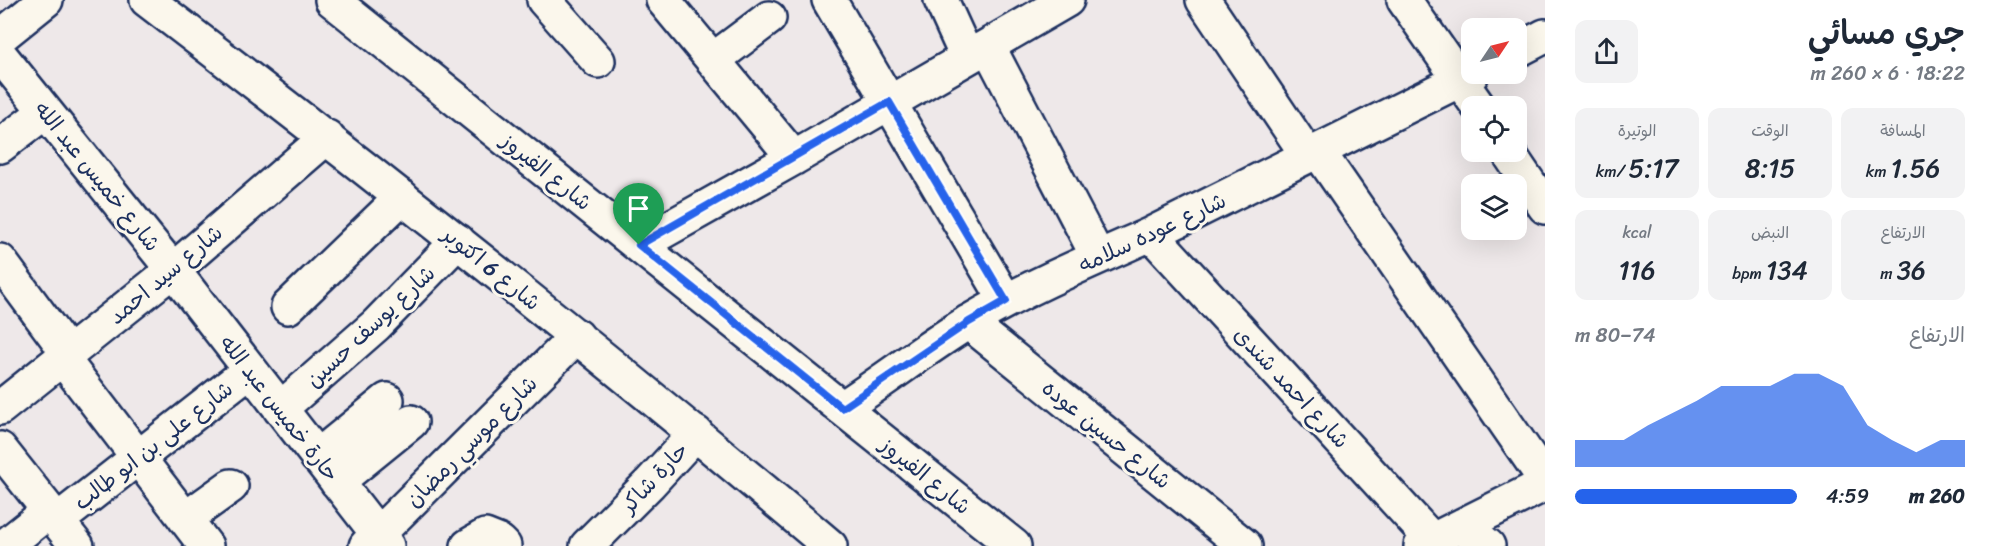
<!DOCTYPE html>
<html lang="ar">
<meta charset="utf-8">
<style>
:root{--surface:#fff;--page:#f2f2f3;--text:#1f2937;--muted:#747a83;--accent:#2563eb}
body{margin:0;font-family:Sriracha,"Playpen Sans Arabic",sans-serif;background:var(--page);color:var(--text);direction:rtl;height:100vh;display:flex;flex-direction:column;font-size:22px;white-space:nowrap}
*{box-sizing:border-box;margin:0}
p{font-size:20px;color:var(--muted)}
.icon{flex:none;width:33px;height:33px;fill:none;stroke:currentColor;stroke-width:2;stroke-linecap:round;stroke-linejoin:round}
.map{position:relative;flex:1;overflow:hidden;direction:ltr}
.side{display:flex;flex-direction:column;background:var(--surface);width:450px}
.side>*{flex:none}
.needle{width:39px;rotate:55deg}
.fabs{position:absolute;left:1461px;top:18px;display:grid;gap:12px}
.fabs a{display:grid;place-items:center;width:66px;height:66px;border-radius:12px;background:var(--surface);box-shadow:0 6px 24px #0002;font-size:30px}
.pin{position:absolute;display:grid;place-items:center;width:51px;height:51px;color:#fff;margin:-62px -26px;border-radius:50% 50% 50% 0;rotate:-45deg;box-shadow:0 0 6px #0007}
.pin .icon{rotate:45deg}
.round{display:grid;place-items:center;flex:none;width:63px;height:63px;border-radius:12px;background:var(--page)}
.head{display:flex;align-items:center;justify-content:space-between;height:102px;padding:0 30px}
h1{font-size:33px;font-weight:600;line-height:45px}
.metrics{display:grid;grid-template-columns:repeat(3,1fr);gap:9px;height:102px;padding:6px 30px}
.metrics div{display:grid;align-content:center;border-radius:12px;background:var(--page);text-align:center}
.metrics b{font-size:26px;font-weight:600}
.metrics small{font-size:16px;font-weight:400}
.metrics p{font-size:16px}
.chart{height:168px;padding:12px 30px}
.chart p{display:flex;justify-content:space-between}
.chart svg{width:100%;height:108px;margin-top:6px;fill:var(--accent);opacity:.7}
ul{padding:0 30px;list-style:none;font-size:20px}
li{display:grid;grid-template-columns:96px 72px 1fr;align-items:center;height:45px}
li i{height:15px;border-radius:8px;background:var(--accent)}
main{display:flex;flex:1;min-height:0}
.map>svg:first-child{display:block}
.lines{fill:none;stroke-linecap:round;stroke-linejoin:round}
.minor-casing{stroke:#1b2f5e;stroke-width:38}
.major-casing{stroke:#1b2f5e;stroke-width:38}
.minor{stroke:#fbf7ec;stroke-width:33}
.major{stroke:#fbf7ec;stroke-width:33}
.route-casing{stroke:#fff;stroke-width:12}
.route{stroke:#2563eb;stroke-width:8}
.labels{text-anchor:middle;stroke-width:6;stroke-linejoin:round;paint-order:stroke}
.street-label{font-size:22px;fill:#1b2f5e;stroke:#fbf7ec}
</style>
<main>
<section class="side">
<div class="head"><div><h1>جري مسائي</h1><p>18:22 · 6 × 260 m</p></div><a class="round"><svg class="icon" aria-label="share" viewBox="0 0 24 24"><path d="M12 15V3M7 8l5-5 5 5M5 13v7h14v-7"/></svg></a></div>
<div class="metrics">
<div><p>المسافة</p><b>1.56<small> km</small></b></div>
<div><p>الوقت</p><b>8:15</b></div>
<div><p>الوتيرة</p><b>5:17<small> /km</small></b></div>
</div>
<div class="metrics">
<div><p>الارتفاع</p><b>36<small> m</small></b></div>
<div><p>النبض</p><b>134<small> bpm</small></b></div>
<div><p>kcal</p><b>116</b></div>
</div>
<div class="chart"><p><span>الارتفاع</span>74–80 m</p>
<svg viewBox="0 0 160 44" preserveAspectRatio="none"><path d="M0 44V33L10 33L20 33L30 27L40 22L50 17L60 11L70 11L80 11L90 6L100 6L110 11L120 27L130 33L140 38L150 33L160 33V44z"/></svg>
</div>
<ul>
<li><b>260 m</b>4:59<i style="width:100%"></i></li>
</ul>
</section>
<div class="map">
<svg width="1545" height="546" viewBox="0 0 1545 546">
<rect width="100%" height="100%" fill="#eee8e9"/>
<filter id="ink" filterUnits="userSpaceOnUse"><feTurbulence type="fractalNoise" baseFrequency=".0167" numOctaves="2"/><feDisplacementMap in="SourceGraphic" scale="12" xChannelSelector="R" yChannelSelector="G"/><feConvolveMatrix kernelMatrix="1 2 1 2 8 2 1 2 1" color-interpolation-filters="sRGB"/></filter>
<g filter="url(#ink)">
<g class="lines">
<defs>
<path id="minor" d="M 544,0 L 598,61
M 663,0 L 794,158
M 829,0 L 1006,301
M 941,0 L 967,57
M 1203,0 L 1308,156
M 1404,0 L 1478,106
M 0,37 L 46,0
M 988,46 L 1098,257
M 1516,51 L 1545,36
M 0,55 L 173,270 L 387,546
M 713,60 L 769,18
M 0,146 L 45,112
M 1318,151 L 1545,480
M 1508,152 L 1545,207
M 1151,234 L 1432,540
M 639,245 L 794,158 L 1067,0
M 0,261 L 68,353
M 288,307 L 402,197
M 968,322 L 1245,546
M 62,358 L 206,546
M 0,408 L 173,270 L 327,137
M 842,408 C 885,380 926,348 970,321 C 1028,287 1090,261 1151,234 L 1472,74
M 280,409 L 376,325 L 458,241
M 0,449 L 77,546
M 317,457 L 387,400
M 337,482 L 411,422
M 185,519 L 231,486
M 57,521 L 250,370
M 1463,525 L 1488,546
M 5,546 L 49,511
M 366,546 L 577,336
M 468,546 L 485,536 L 500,542 L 504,546
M 587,546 L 650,483 L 696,433
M 1421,546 L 1545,484"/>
<path id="major" d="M 147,0 C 379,177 607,358 830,546
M 332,0 L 1014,546"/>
</defs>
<use href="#minor" class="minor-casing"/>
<use href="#major" class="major-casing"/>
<use href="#minor" class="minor"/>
<use href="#major" class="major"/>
</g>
</g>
<g class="lines" filter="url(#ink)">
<defs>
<path id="route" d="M 889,102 L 1006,301 L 969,322 L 842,408 L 639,245 Z"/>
</defs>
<use href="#route" class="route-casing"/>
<use href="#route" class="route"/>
</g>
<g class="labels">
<g class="street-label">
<text transform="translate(547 171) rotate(39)" y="8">شارع الفيروز</text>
<text transform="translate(98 176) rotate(51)" y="8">شارع خميس عبد الله</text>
<text transform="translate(1152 232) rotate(-25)" y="8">شارع عوده سلامه</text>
<text transform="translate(492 268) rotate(39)" y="8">شارع 6 اكتوبر</text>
<text transform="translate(165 274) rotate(-40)" y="8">شارع سيد احمد</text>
<text transform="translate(370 326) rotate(-43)" y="8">شارع يوسف حسين</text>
<text transform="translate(1292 387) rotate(47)" y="8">شارع احمد شندى</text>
<text transform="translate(280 408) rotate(52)" y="8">حارة خميس عبد الله</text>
<text transform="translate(1107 434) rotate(39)" y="8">شارع حسين عوده</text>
<text transform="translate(471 441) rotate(-45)" y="8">شارع موسي رمضان</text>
<text transform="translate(153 445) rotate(-38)" y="8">شارع على بن ابو طالب</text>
<text transform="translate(926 475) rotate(39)" y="8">شارع الفيروز</text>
<text transform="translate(654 477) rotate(-47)" y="8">حارة شاكر</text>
</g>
</g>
</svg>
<div class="fabs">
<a><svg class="needle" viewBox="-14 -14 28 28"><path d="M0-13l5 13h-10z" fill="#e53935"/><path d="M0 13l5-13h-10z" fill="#747a83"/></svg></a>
<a><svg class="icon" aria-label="locate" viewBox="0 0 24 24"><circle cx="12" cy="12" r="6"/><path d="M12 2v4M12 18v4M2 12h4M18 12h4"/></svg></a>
<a><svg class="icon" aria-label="layers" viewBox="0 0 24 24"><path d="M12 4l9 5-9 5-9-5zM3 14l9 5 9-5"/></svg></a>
</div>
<div class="pin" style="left:639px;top:245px;background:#1e9e55"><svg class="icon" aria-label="arrive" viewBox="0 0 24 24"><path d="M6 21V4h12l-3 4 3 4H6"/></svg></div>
</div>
</main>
